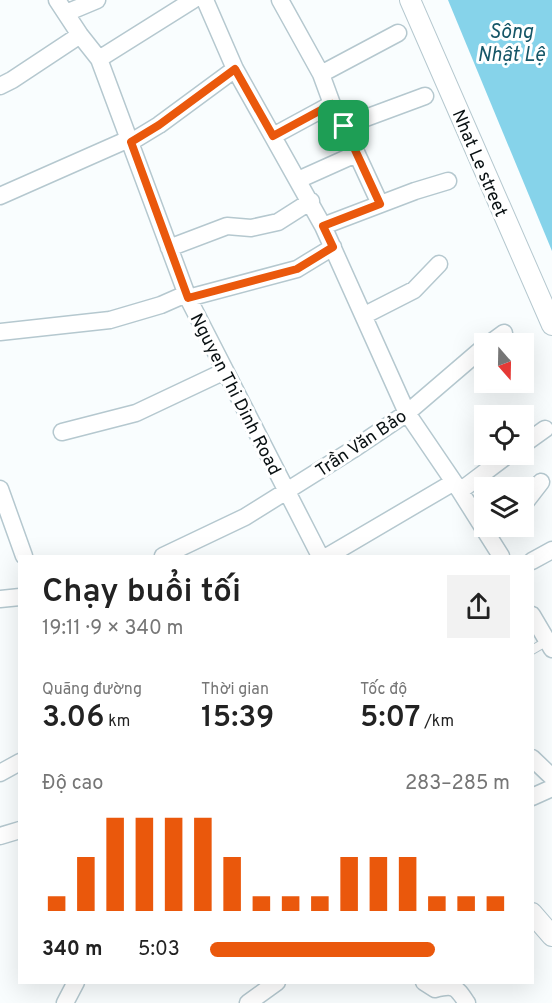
<!DOCTYPE html>
<html lang="vi">
<meta charset="utf-8">
<style>
:root{--surface:#fff;--page:#f2f2f2;--text:#222;--muted:#767676;--accent:#ea580c}
body{margin:0;font-family:Overpass,sans-serif;background:var(--page);color:var(--text);height:100vh;display:flex;flex-direction:column;font-size:22px;white-space:nowrap}
*{box-sizing:border-box;margin:0}
p{font-size:20px;color:var(--muted)}
.icon{flex:none;width:33px;height:33px;fill:none;stroke:currentColor;stroke-width:2;stroke-linecap:round;stroke-linejoin:round}
.map{position:relative;flex:1;overflow:hidden}
.panel{position:absolute;left:18px;top:555px;width:516px;height:429px;display:flex;flex-direction:column;background:var(--surface);border-radius:0px;box-shadow:0 6px 24px #0002}
.panel>*{flex:none}
.needle{width:39px;rotate:160deg}
.controls{position:absolute;left:474px;top:333px;display:grid;gap:12px}
.controls a{display:grid;place-items:center;width:60px;height:60px;border-radius:0px;background:var(--surface);box-shadow:0 6px 24px #0002;font-size:30px}
.pin{position:absolute;display:grid;place-items:center;width:51px;height:51px;color:#fff;margin:-26px;border-radius:12px;box-shadow:0 3px 9px #0006}
.round{display:grid;place-items:center;flex:none;width:63px;height:63px;border-radius:0px;background:var(--page)}
.head{display:flex;align-items:center;justify-content:space-between;height:102px;padding:0 24px}
h1{font-size:33px;font-weight:600;line-height:45px}
.metrics{display:grid;grid-template-columns:repeat(3,1fr);gap:9px;height:102px;padding:6px 24px}
.metrics div{display:grid;align-content:center}
.metrics b{font-size:30px;font-weight:600}
.metrics small{font-size:16px;font-weight:400}
.metrics p{font-size:16px}
.chart{height:168px;padding:12px 24px}
.chart p{display:flex;justify-content:space-between}
.chart svg{width:100%;height:108px;margin-top:6px;stroke:var(--accent);stroke-width:6}
ul{padding:0 24px;list-style:none;font-size:20px}
li{display:grid;grid-template-columns:96px 72px 1fr;align-items:center;height:45px}
li i{height:15px;border-radius:8px;background:var(--accent)}
.map>svg:first-child{display:block}
.water{fill:#86d3ea}
.lines{fill:none;stroke-linecap:round;stroke-linejoin:round}
.service-casing{stroke:#b5c8cf;stroke-width:10}
.minor-casing{stroke:#b5c8cf;stroke-width:19}
.tertiary-casing{stroke:#b5c8cf;stroke-width:22}
.service{stroke:#fff;stroke-width:8}
.minor{stroke:#fff;stroke-width:16}
.tertiary{stroke:#fff;stroke-width:20}
.route-casing{stroke:#fff;stroke-width:12}
.route{stroke:#ea580c;stroke-width:8}
.labels{text-anchor:middle;stroke-width:6;stroke-linejoin:round;paint-order:stroke}
.street-label{font-size:18px;fill:#091012;stroke:#fff}
.water-label{font-size:20px;font-style:italic;fill:#165667;stroke:#fff}
</style>
<div class="map">
<svg width="552" height="1003" viewBox="0 0 552 1003">
<rect width="100%" height="100%" fill="#f9fdfe"/>
<path class="water" d="M 448,0 L 552,0 L 552,251 Z"/>
<g class="lines">
<defs>
<path id="service" d="M 532,650 L 549,640"/>
<path id="minor" d="M 57,0 L 80,35 L 99,59 L 188,298 L 320,556
M 205,0 L 235,69 L 323,226 L 407,413 L 460,491 L 501,556
M 280,0 L 321,74 L 332,104 L 344,126 L 380,204
M 66,13 L 97,0
M 99,59 L 193,0
M 321,74 L 398,33
M 0,86 L 12,80 L 80,35
M 344,126 L 425,96
M 273,136 L 332,104
M 131,142 L 159,125 L 235,69
M 298,180 L 356,154
M 0,196 L 129,139
M 323,226 L 415,191 L 448,181
M 169,248 L 227,226 L 251,228 L 278,222 L 311,201
M 188,298 L 297,269 L 333,247
M 365,315 L 414,290 L 439,264
M 0,332 L 110,320 L 161,305 L 186,294
M 489,344 L 504,333
M 62,432 L 136,413 L 225,371
M 524,444 L 545,429
M 0,489 L 24,556
M 460,491 L 509,454
M 524,504 L 541,482
M 163,556 L 245,517 L 352,450 L 407,413 L 484,347
M 328,556 L 454,482
M 532,561 L 552,550
M 0,599 L 20,597
M 532,615 L 552,649
M 532,758 L 552,777
M 0,773 L 20,762
M 532,797 L 552,788
M 0,836 L 20,830
M 424,982 L 435,989 C 455,984 456,987 467,1003
M 65,1003 L 76,982
M 248,1003 L 277,982"/>
<path id="tertiary" d="M 410,0 L 552,325
M 532,913 L 552,936"/>
</defs>
<use href="#service" class="service-casing"/>
<use href="#minor" class="minor-casing"/>
<use href="#tertiary" class="tertiary-casing"/>
<use href="#service" class="service"/>
<use href="#minor" class="minor"/>
<use href="#tertiary" class="tertiary"/>
</g>
<g class="lines">
<defs>
<path id="route" d="M 235,69 L 273,136 L 332,104 L 344,126 L 380,204 L 323,226 L 333,247 L 297,269 L 188,298 L 131,142 L 159,125 Z"/>
</defs>
<use href="#route" class="route-casing"/>
<use href="#route" class="route"/>
</g>
<g class="labels">
<g class="street-label">
<text transform="translate(480 163) rotate(67)" y="6">Nhat Le street</text>
<text transform="translate(236 394) rotate(63)" y="6">Nguyen Thi Dinh Road</text>
<text transform="translate(361 443) rotate(-34)" y="6">Trần Văn Bảo</text>
</g>
<g class="water-label">
<text x="511" y="38">Sông<tspan x="511" dy="23">Nhật Lệ</tspan></text>
</g>
</g>
</svg>
<div class="controls">
<a><svg class="needle" viewBox="-14 -14 28 28"><path d="M0-13l5 13h-10z" fill="#e53935"/><path d="M0 13l5-13h-10z" fill="#767676"/></svg></a>
<a><svg class="icon" aria-label="locate" viewBox="0 0 24 24"><circle cx="12" cy="12" r="6"/><path d="M12 2v4M12 18v4M2 12h4M18 12h4"/></svg></a>
<a><svg class="icon" aria-label="layers" viewBox="0 0 24 24"><path d="M12 4l9 5-9 5-9-5zM3 14l9 5 9-5"/></svg></a>
</div>
<div class="pin" style="left:344px;top:126px;background:#1e9e55"><svg class="icon" aria-label="arrive" viewBox="0 0 24 24"><path d="M6 21V4h12l-3 4 3 4H6"/></svg></div>
<section class="panel">
<div class="head"><div><h1>Chạy buổi tối</h1><p>19:11 · 9 × 340 m</p></div><a class="round"><svg class="icon" aria-label="share" viewBox="0 0 24 24"><path d="M12 15V3M7 8l5-5 5 5M5 13v7h14v-7"/></svg></a></div>
<div class="metrics">
<div><p>Quãng đường</p><b>3.06<small> km</small></b></div>
<div><p>Thời gian</p><b>15:39</b></div>
<div><p>Tốc độ</p><b>5:07<small> /km</small></b></div>
</div>
<div class="chart"><p><span>Độ cao</span>283–285 m</p>
<svg viewBox="0 0 160 44" preserveAspectRatio="none"><path d="M5 44V38M15 44V22M25 44V6M35 44V6M45 44V6M55 44V6M65 44V22M75 44V38M85 44V38M95 44V38M105 44V22M115 44V22M125 44V22M135 44V38M145 44V38M155 44V38"/></svg>
</div>
<ul>
<li><b>340 m</b>5:03<i style="width:75%"></i></li>
</ul>
</section>
</div>
